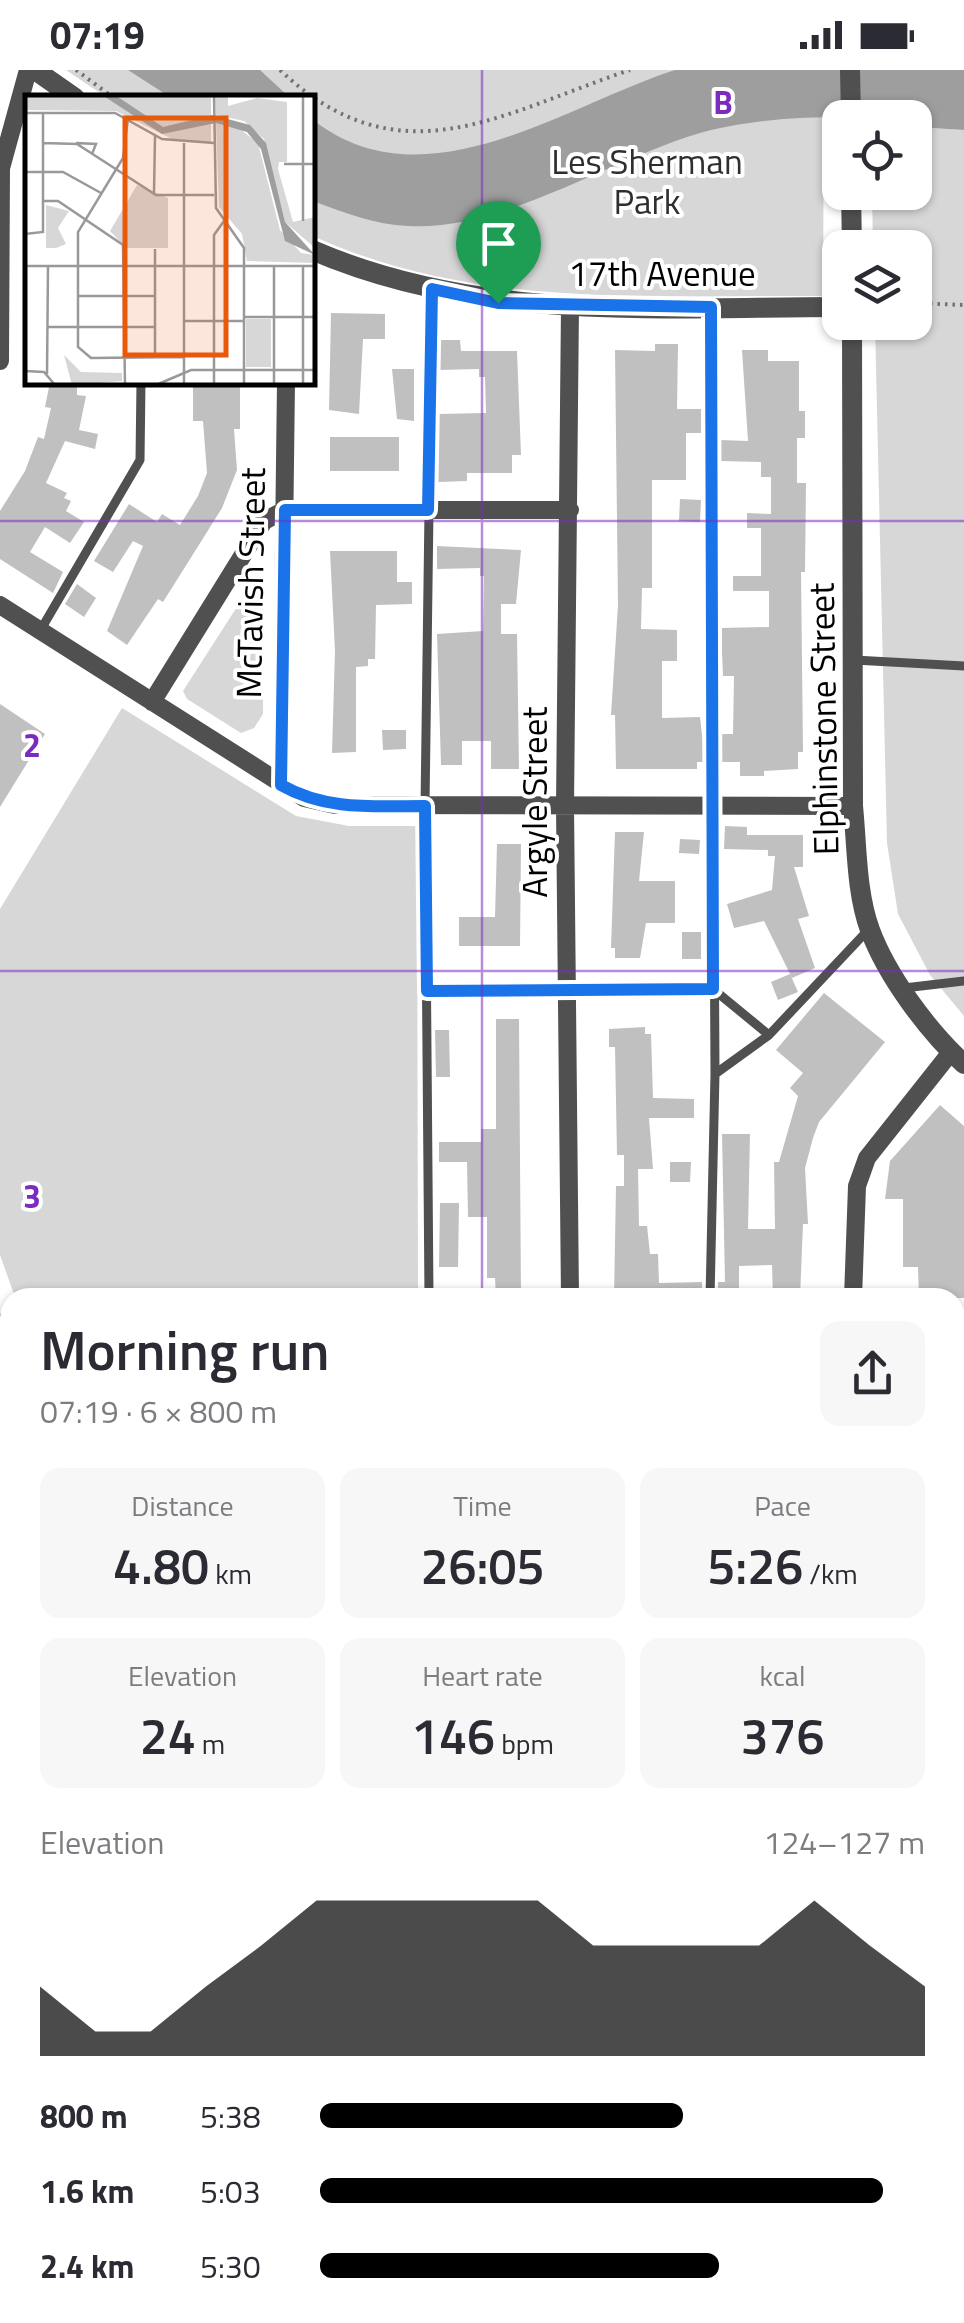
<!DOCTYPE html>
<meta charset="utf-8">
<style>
:root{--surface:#fff;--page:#f7f7f7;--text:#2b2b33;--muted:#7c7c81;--accent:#000}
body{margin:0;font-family:"Titillium Web",sans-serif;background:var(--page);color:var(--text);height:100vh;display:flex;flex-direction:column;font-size:38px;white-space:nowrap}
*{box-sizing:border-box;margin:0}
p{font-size:32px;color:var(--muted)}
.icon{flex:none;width:55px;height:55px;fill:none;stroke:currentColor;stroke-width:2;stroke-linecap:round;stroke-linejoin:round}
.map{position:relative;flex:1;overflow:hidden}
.side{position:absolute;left:0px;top:1218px;width:965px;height:1038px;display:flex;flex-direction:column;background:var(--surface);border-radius:30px 30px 0 0;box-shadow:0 2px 8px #0004}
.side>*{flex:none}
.tools{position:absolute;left:822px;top:30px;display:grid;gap:20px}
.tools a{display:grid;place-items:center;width:110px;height:110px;border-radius:20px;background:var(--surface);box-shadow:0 2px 8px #0004;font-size:50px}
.pin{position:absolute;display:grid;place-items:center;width:85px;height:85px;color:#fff;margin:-102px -42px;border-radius:50% 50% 50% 0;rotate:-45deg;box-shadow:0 0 10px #0007}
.pin .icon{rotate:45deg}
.round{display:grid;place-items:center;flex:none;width:105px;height:105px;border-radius:20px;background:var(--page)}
.head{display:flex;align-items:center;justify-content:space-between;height:170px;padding:0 40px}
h1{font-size:55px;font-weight:600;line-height:75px}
.figures{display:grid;grid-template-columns:repeat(3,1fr);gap:15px;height:170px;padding:10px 40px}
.figures div{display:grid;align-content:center;border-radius:20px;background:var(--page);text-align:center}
.figures b{font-size:50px;font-weight:600}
.figures small{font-size:28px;font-weight:400}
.figures p{font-size:28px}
.chart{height:280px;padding:20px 40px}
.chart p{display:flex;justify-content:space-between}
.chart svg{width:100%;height:180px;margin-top:10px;fill:var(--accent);opacity:.7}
ul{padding:0 40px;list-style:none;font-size:32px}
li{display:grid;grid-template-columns:160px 120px 1fr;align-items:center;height:75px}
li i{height:25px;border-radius:12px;background:var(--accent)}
.status{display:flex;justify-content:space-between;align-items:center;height:70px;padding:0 50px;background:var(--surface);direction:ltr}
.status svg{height:28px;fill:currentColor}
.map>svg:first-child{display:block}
.green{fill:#d7d7d7}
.water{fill:#9e9e9e}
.building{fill:#c0c0c0}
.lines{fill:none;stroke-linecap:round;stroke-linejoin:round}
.path{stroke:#727272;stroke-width:4;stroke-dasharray:2.5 5;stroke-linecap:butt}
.service{stroke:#505050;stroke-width:9}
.minor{stroke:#505050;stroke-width:18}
.tertiary{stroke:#505050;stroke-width:20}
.route-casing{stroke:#fff;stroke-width:20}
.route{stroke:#1a73e8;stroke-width:12}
.grid{fill:none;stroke:#7b2cbf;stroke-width:2.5;stroke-opacity:0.55}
.labels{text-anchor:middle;stroke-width:8;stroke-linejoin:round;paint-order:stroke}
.park-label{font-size:35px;fill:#2e2e2e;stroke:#fff}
.street-label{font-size:35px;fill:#000;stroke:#fff}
.inset-road{fill:none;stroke:#999;stroke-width:2.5}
.view{fill:#e8590c;fill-opacity:0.15;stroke:#e8590c;stroke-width:5}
.inset-edge{fill:none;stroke:#000;stroke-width:5}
.grid-label{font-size:32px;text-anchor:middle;font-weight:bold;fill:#7b2cbf;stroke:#fff;stroke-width:8;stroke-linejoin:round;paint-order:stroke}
</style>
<div class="status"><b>07:19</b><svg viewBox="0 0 49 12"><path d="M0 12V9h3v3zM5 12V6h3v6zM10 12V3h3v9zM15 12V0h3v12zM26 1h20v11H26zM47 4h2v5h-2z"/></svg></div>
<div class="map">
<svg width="964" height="2253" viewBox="0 0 964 2253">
<rect width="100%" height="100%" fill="#fff"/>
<path class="green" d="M 66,0 L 824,0 L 823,226 C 652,225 472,239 313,166 L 312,28 L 106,27 Z
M 915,57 L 964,60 L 964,946 L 930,905 L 898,844 L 887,773 L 875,253 L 915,252 L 915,178 L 873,177 L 872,123 L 915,122 Z
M 251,515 L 263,525 L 263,644 L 254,658 L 241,663 L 187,629 L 183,621 Z
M 122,638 L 296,746 L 349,756 L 417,756 L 418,1227 L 15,1227 L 0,1185 L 0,839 Z"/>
<path class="water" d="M 128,0 L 260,0 L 289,27 L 170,27 Z
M 675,0 L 964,0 L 964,60 L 915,57 L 915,48 C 849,47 777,44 711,60 C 617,84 505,162 408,156 C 375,155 343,142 313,131 L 312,49 C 424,138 563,36 675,0 Z"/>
<path class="building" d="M 331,243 L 385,244 L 385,269 L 363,269 L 359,344 L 329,340 Z
M 439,270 L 460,270 L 461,281 L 517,281 L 521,385 L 512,385 L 512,403 L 467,403 L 467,411 L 438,412 L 438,344 L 486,343 L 485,307 L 479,307 L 479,299 L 439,300 Z
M 655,274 L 678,274 L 677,339 L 701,339 L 701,363 L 686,363 L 686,410 L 652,410 L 652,518 L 642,518 L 641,559 L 677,560 L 677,591 L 662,591 L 662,648 L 700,647 L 705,692 L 697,692 L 697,699 L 616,699 L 615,645 L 611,645 L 618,535 L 615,280 L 655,281 Z
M 742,280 L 768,280 L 768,291 L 799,291 L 799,341 L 805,341 L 805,368 L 797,368 L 797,413 L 806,413 L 805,502 L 801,502 L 803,682 L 798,682 L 798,699 L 764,701 L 764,706 L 740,706 L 740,692 L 722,692 L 721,664 L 733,664 L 734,606 L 723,606 L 721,558 L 769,557 L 769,521 L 733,521 L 733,506 L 761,506 L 761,458 L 747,458 L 747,443 L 771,444 L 771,407 L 761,407 L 761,392 L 720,391 L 720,370 L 748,371 Z
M 392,299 L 414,299 L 414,351 L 397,349 Z
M 50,312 L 77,312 L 77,325 L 86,326 L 79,360 L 98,364 L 95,379 L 65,371 L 46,413 L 67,423 L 64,428 L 71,431 L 66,441 L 84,452 L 70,473 L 45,457 L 30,482 L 63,502 L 53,523 L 0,489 L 0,441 L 25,401 L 38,367 L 44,369 L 51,338 L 45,337 Z
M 193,312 L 240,312 L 240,359 L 234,359 L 237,400 L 222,438 L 197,478 L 163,532 L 158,529 L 127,575 L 107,561 L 143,476 L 133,471 L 113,502 L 94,491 L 129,434 L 157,452 L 162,444 L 180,455 L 198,426 L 207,403 L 203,351 L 193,351 Z
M 330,367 L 399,367 L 399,401 L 330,401 Z
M 680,429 L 701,430 L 700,452 L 679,451 Z
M 437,476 L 521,480 L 516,534 L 501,534 L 501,564 L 517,564 L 519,699 L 491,699 L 491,671 L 462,671 L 462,695 L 441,695 L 437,564 L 483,561 L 484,506 L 480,506 L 480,498 L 437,499 Z
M 330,481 L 397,481 L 397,512 L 412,512 L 412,534 L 376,535 L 375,589 L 368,589 L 368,596 L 356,597 L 356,682 L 332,683 L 335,581 Z
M 77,514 L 96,528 L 84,547 L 65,534 Z
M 0,634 L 45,664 L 0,737 Z
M 382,660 L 406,660 L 406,679 L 383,680 Z
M 725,756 L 747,757 L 747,765 L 803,765 L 803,797 L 794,797 L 809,846 L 798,849 L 815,898 L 792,908 L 764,851 L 734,858 L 727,834 L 772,820 L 775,786 L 768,786 L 768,780 L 724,779 Z
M 615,762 L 644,762 L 639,811 L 675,811 L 675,853 L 646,853 L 640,888 L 615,888 L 615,878 L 611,878 Z
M 680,769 L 700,770 L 699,784 L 679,783 Z
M 497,774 L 521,774 L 520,876 L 459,876 L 459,847 L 495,847 Z
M 682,862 L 701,862 L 701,889 L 682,889 Z
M 790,904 L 798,922 L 778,930 L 771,912 Z
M 824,923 L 885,972 L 819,1052 L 813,1068 L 805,1098 L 808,1154 L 803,1154 L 800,1228 L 773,1228 L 772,1195 L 739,1196 L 739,1228 L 718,1228 L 718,1212 L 725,1212 L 722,1064 L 750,1064 L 748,1159 L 775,1159 L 774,1092 L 779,1092 L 798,1026 L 790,1018 L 803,1003 L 776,980 Z
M 496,949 L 519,949 L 521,1228 L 496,1228 L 495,1208 L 487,1208 L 487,1147 L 468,1147 L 467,1092 L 439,1092 L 439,1072 L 481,1072 L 481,1059 L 496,1059 Z
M 645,957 L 645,964 L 651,964 L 653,1028 L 694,1029 L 694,1048 L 649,1048 L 653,1099 L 638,1099 L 639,1156 L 647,1156 L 650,1184 L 658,1184 L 659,1213 L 702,1212 L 702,1228 L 614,1228 L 616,1116 L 624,1116 L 624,1085 L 617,1085 L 615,977 L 609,977 L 609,959 Z
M 435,960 L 449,960 L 450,1007 L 436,1007 Z
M 940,1035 L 964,1056 L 964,1228 L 919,1228 L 918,1197 L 903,1197 L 903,1129 L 885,1129 L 890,1091 Z
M 670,1092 L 691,1092 L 690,1112 L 670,1112 Z
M 440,1133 L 459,1133 L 458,1197 L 439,1197 Z"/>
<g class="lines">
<path class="path" d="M 76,0 L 114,28
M 280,0 C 399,113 501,43 630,0
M 915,233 L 964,235"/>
<path class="service" d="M 40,561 L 140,390 L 141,312
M 854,590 L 964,596
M 904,918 L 964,911
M 713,919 L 769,965
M 715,1004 L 769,965 L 869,859
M 429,1228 L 425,736 L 432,219
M 710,1228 L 715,1004 L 711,240
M 0,1248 L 10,1248
M 0,1561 L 10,1561
M 0,1833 L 10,1833
M 0,2143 L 10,2143
M 433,2245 L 433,2253
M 707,2245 L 707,2253"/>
<path class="minor" d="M 0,291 L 1,98 L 28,0
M 0,535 L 304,728 L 335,735 L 853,736
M 152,632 L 264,451 L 285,440 L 570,440
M 281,715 L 286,312
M 427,921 L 713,919
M 570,1228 L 565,736 L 570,236
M 853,1228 L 857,1116 L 867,1088 L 951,982
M 0,1696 L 10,1696
M 955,1936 L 964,1936
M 0,1994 L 10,1994
M 847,2245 L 847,2253
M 292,2253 L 292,2245
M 570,2253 L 570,2245"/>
<path class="tertiary" d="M 35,0 L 75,28
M 850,0 L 851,48
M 851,122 L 852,178
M 312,180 C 481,253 661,237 840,237
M 852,252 L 853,736 C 857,775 856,822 870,860 C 887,906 928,961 964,994
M 955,1404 L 964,1404
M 0,1409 L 10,1409"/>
</g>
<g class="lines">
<defs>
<path id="route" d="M 432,219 L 498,233 L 711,237 L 713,919 L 427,921 L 425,736 C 375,736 326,741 281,715 L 285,440 L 428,440 Z"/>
</defs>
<use href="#route" class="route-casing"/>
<use href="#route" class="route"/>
</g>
<path class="grid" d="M 482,0 L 482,1228M 0,451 L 964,451M 0,901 L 964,901M 0,1352 L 10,1352M 955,1352 L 964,1352M 0,1802 L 10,1802M 955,1802 L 964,1802M 482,2245 L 482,2253"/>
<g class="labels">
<g class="park-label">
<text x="647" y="104">Les Sherman<tspan x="647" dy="40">Park</tspan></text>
</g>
<g class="street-label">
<text x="662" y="216">17th Avenue</text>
<text transform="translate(251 513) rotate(-89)" y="12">McTavish Street</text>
<text transform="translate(824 649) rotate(-91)" y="12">Elphinstone Street</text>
<text transform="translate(535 732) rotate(-90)" y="12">Argyle Street</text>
</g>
</g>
<g transform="translate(25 25)">
<rect width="290" height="290" fill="#fff"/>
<path d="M 0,0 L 186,0 L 186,47 L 151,46 L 91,16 L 0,15 ZM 190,0 L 203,0 L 203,11 L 232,3 L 262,7 L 262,67 L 254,67 L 253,74 L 268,127 L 290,122 L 290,153 L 260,127 L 239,44 L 219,26 L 191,20 ZM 191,28 L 215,34 L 233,48 L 255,135 L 276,158 L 290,160 L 290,168 L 222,166 L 217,139 L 194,112 ZM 112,90 L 143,103 L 143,153 L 101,153 L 85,136 ZM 21,110 L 44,116 L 33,133 L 41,149 L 31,153 L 21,153 ZM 221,224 L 246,224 L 246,272 L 221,272 ZM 39,260 L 56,277 L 97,278 L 97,286 L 47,290 Z" fill="#d7d7d7"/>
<path d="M 77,0 L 90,0 L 138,32 L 188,20 L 225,30 L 241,48 L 260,127 L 290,160 L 260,146 L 236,54 L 222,37 L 191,28 L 137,39 Z" fill="#9e9e9e"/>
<path class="inset-road" d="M 189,0 L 191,113 L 219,153 L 219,290M 278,0 L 278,126M 0,18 L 90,18 L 137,44 L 189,48M 103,23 L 98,63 L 53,137 L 53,252 L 66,263 L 159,262M 18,48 L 52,49 L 131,100 L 189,100M 51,48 L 71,49 L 67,59M 259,69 L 290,69M 0,77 L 38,77 L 76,98M 129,98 L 130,41M 18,106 L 33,106 L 98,150 L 100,290M 0,139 L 18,137 L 18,18M 0,171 L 290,171M 278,171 L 278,290M 52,201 L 130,201M 219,222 L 290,222M 159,226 L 218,226M 22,232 L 130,232M 130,262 L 130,154M 0,276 L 19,277 L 30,290M 22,279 L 23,171M 131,290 L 166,275 L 290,275M 159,290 L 159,48M 189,290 L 189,140 L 199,126M 249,290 L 249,171"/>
<path class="view" d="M 100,23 L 201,23 L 201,260 L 100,260 Z"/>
<rect width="290" height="290" class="inset-edge"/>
</g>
<g class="grid-label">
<text x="723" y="44">B</text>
<text x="32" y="687">2</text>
<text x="32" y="1138">3</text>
</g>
</svg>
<div class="tools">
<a><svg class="icon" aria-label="locate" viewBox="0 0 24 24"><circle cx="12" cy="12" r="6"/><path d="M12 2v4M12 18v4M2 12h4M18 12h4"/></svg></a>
<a><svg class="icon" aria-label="layers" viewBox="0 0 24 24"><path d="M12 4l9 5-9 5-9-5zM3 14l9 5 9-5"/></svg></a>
</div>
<div class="pin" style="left:498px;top:233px;background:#1e9e55"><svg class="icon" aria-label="arrive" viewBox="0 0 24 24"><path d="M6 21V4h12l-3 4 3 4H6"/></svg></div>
<section class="side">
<div class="head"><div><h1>Morning run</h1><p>07:19 · 6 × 800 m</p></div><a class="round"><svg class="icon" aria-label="share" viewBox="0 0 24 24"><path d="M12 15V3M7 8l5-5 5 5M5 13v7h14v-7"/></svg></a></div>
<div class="figures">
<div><p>Distance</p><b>4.80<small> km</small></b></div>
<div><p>Time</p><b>26:05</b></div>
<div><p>Pace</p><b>5:26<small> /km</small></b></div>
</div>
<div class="figures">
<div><p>Elevation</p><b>24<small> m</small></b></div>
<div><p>Heart rate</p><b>146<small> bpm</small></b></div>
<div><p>kcal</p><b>376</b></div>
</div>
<div class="chart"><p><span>Elevation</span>124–127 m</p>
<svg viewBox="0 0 160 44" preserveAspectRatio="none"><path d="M0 44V27L10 38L20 38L30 27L40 17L50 6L60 6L70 6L80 6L90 6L100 17L110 17L120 17L130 17L140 6L150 17L160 27V44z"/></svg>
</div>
<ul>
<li><b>800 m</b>5:38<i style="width:60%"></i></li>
<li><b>1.6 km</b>5:03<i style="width:93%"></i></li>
<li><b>2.4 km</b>5:30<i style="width:66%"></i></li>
</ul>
</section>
</div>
